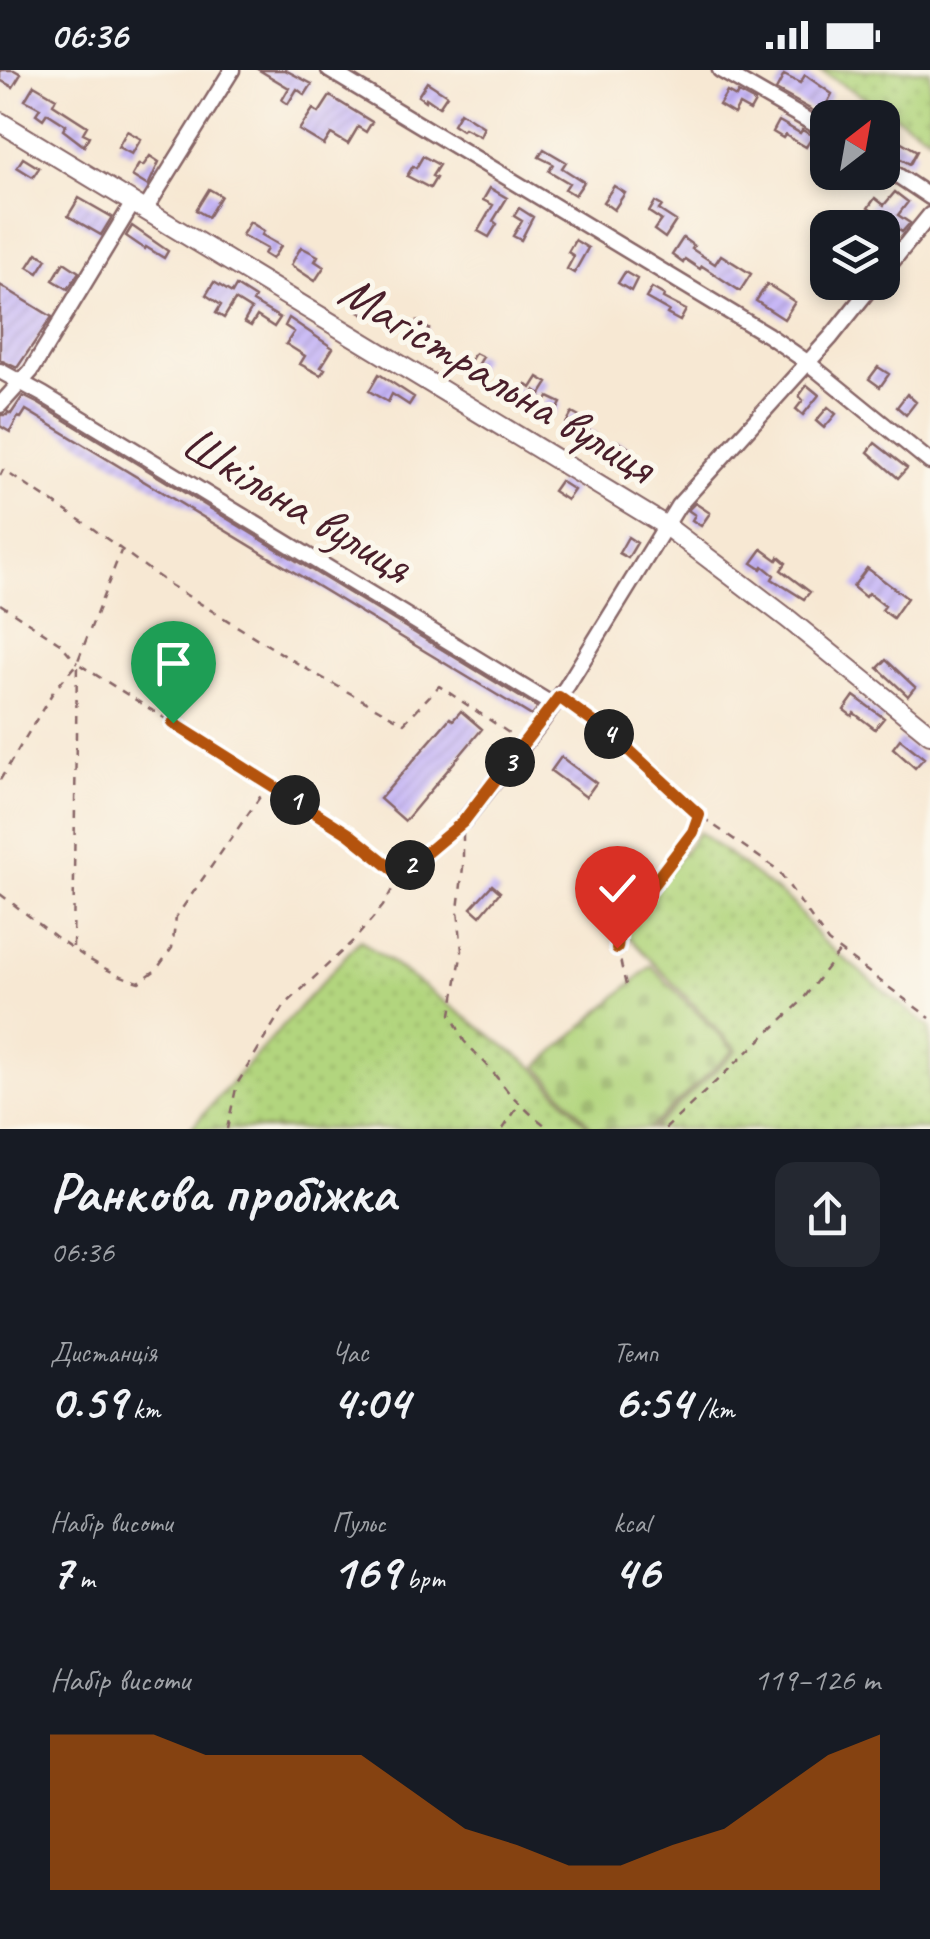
<!DOCTYPE html>
<html lang="uk">
<meta charset="utf-8">
<style>
:root{--surface:#171b24;--page:#242831;--text:#f1f3f6;--muted:#9ea1a6;--accent:#b45309}
body{margin:0;font-family:Caveat,sans-serif;background:var(--page);color:var(--text);height:100vh;display:flex;flex-direction:column;font-size:38px;white-space:nowrap}
*{box-sizing:border-box;margin:0}
p{font-size:32px;color:var(--muted)}
.icon{flex:none;width:55px;height:55px;fill:none;stroke:currentColor;stroke-width:2;stroke-linecap:round;stroke-linejoin:round}
.map{position:relative;height:1059px;overflow:hidden}
.panel{display:flex;flex-direction:column;background:var(--surface);flex:1}
.panel>*{flex:none}
.needle{width:65px;rotate:31deg}
.controls{position:absolute;left:810px;top:30px;display:grid;gap:20px}
.controls a{display:grid;place-items:center;width:90px;height:90px;border-radius:20px;background:var(--surface);box-shadow:0 5px 15px #0003;font-size:50px}
.pin{position:absolute;display:grid;place-items:center;width:85px;height:85px;color:#fff;margin:-102px -42px;border-radius:50% 50% 50% 0;rotate:-45deg;box-shadow:0 0 10px #0007}
.pin .icon{rotate:45deg}
.km{position:absolute;width:50px;height:50px;margin:-25px;border-radius:50%;background:#222;color:#fff;font-size:28px;line-height:50px;text-align:center}
.round{display:grid;place-items:center;flex:none;width:105px;height:105px;border-radius:20px;background:var(--page)}
.summary{display:flex;align-items:center;justify-content:space-between;height:170px;padding:0 50px}
h1{font-size:55px;font-weight:700;line-height:75px}
.stats{display:grid;grid-template-columns:repeat(3,1fr);gap:15px;height:170px;padding:10px 50px}
.stats div{display:grid;align-content:center}
.stats b{font-size:50px;font-weight:700}
.stats small{font-size:28px;font-weight:400}
.stats p{font-size:28px}
.chart{height:280px;padding:20px 50px}
.chart p{display:flex;justify-content:space-between}
.chart svg{width:100%;height:180px;margin-top:10px;fill:var(--accent);opacity:.7}
.status{display:flex;justify-content:space-between;align-items:center;height:70px;padding:0 50px;background:var(--surface);direction:ltr}
.status svg{height:28px;fill:currentColor}
.map>svg:first-child{display:block}
.grass{fill:url(#grass-dots);stroke:#7e7a54;stroke-width:2.5}
.cemetery{fill:url(#cemetery-stones);stroke:#7e7a54;stroke-width:2.5}
.building{fill:url(#building-hatch)}
.lines{fill:none;stroke-linecap:round;stroke-linejoin:round}
.minor-casing{stroke:#876566;stroke-width:19}
.major-casing{stroke:#876566;stroke-width:22}
.path{stroke:#876566;stroke-width:2.5;stroke-dasharray:8 8;stroke-linecap:butt}
.minor{stroke:#fff;stroke-width:14}
.major{stroke:#fff;stroke-width:18}
.route-casing{stroke:#fff;stroke-width:20}
.route{stroke:#b45309;stroke-width:12}
.labels{text-anchor:middle;stroke-width:10;stroke-linejoin:round;paint-order:stroke}
.street-label{font-size:50px;fill:#4a1f2b;stroke:#fbf7ec}
</style>
<div class="status"><b>06:36</b><svg viewBox="0 0 49 12"><path d="M0 12V9h3v3zM5 12V6h3v6zM10 12V3h3v9zM15 12V0h3v12zM26 1h20v11H26zM47 4h2v5h-2z"/></svg></div>
<div class="map">
<svg width="930" height="1059" viewBox="0 0 930 1059">
<defs>
<pattern id="grass-dots" width="8" height="8" patternUnits="userSpaceOnUse" patternTransform="scale(2.5)"><rect width="8" height="8" fill="#b2d57e"/><path d="M2 2h.1M6 6h.1" fill="none" stroke="#9bb66d" stroke-width="1.8" stroke-linecap="round"/></pattern>
<pattern id="cemetery-stones" width="16" height="16" patternUnits="userSpaceOnUse" patternTransform="scale(2.5)"><rect width="16" height="16" fill="#b2d57e"/><path d="M2 7V4a2 2 0 0 1 4 0v3zM10 15v-3a2 2 0 0 1 4 0v3z" fill="#9bb66d"/></pattern>
<pattern id="building-hatch" width="6" height="6" patternUnits="userSpaceOnUse" patternTransform="scale(2.5)"><rect width="6" height="6" fill="#c4b4f6"/><path d="M-1 1l2-2M0 6l6-6M5 7l2-2" fill="none" stroke="#aa9ad3"/></pattern>
</defs>
<rect width="100%" height="100%" fill="#fbf7ec"/>
<filter id="ink" filterUnits="userSpaceOnUse"><feTurbulence type="fractalNoise" baseFrequency=".01" numOctaves="2"/><feDisplacementMap in="SourceGraphic" scale="20" xChannelSelector="R" yChannelSelector="G"/><feConvolveMatrix kernelMatrix="1 2 1 2 8 2 1 2 1" color-interpolation-filters="sRGB"/></filter>
<filter id="wash" filterUnits="userSpaceOnUse"><feTurbulence type="fractalNoise" baseFrequency=".0048" numOctaves="4" result="noise"/><feDisplacementMap in="SourceGraphic" scale="40" xChannelSelector="R" yChannelSelector="G"/><feGaussianBlur stdDeviation="2.25" result="paint"/><feColorMatrix in="noise" values="0 0 0 0 0 0 0 0 0 0 0 0 0 0 0 0 0 1.4 0 .05"/><feComposite in="paint" operator="in"/></filter>
<g filter="url(#wash)">
<rect width="100%" height="100%" fill="#f7e8d3"/>
<path class="grass" d="M 819,0 L 930,0 L 930,67 Z
M 699,762 L 792,833 L 821,870 L 930,958 L 930,1059 L 652,1059 L 737,980 L 622,860 Z
M 360,870 L 535,998 L 590,1059 L 190,1059 Z"/>
<path class="cemetery" d="M 651,896 L 734,980 L 648,1059 L 593,1059 L 538,996 Z"/>
<g id="blocks">
<path class="building" d="M 0,0 L 14,0 L 21,4 L 13,17 L 0,10 Z
M 259,0 L 285,0 L 312,14 L 305,25 L 297,19 L 288,34 L 282,30 L 289,18 Z
M 784,5 L 800,13 L 805,5 L 832,24 L 821,45 L 776,20 Z
M 427,12 L 447,25 L 439,37 L 426,28 L 425,31 L 418,26 Z
M 34,15 L 56,28 L 53,34 L 87,56 L 83,63 L 89,66 L 84,76 L 63,60 L 66,55 L 47,43 L 43,49 L 36,44 L 40,38 L 25,30 Z
M 727,22 L 736,27 L 738,23 L 755,32 L 750,41 L 739,35 L 734,44 L 719,35 Z
M 330,26 L 372,52 L 366,62 L 358,57 L 348,74 L 331,64 L 324,75 L 299,60 L 313,39 L 319,43 Z
M 460,42 L 484,57 L 480,66 L 464,58 L 462,60 L 453,54 Z
M 779,51 L 800,63 L 802,60 L 813,66 L 806,77 L 785,65 L 783,68 L 773,62 Z
M 127,61 L 141,69 L 132,84 L 118,77 Z
M 891,66 L 917,81 L 910,94 L 890,83 L 888,86 L 882,84 L 882,79 Z
M 544,79 L 566,92 L 562,98 L 584,112 L 575,125 L 565,119 L 569,113 L 549,101 L 553,94 L 539,87 Z
M 150,86 L 159,92 L 148,116 L 132,106 L 139,94 L 143,96 Z
M 423,86 L 439,95 L 432,106 L 436,108 L 430,118 L 407,106 L 413,96 L 416,98 Z
M 23,88 L 39,98 L 33,107 L 17,97 Z
M 614,116 L 625,123 L 614,140 L 603,132 Z
M 490,118 L 507,128 L 493,151 L 497,154 L 489,167 L 478,161 L 493,135 L 483,130 Z
M 209,119 L 221,126 L 208,147 L 196,140 Z
M 895,122 L 908,132 L 898,145 L 910,153 L 902,162 L 868,138 L 875,128 L 884,135 Z
M 79,128 L 112,147 L 101,165 L 68,146 Z
M 655,132 L 662,136 L 659,140 L 676,151 L 665,168 L 654,160 L 661,150 L 649,142 Z
M 519,138 L 533,147 L 521,170 L 513,166 L 522,151 L 514,146 Z
M 250,152 L 264,161 L 262,165 L 281,176 L 272,189 L 264,184 L 267,179 L 242,165 Z
M 132,156 L 168,181 L 164,188 L 146,177 L 145,179 L 126,166 Z
M 683,168 L 694,176 L 692,179 L 715,194 L 721,185 L 751,204 L 740,221 L 702,196 L 700,199 L 685,189 L 683,193 L 672,185 Z
M 575,170 L 588,178 L 574,203 L 567,199 L 574,186 L 568,182 Z
M 301,177 L 318,186 L 315,191 L 324,197 L 315,211 L 291,195 Z
M 37,183 L 47,189 L 38,203 L 28,197 Z
M 64,192 L 79,202 L 68,219 L 53,210 Z
M 625,202 L 637,209 L 631,221 L 618,213 Z
M 214,212 L 232,223 L 236,216 L 255,228 L 253,232 L 280,248 L 274,257 L 257,246 L 251,256 L 244,252 L 251,240 L 235,230 L 224,248 L 216,243 L 221,235 L 206,225 Z
M 767,214 L 795,232 L 784,249 L 756,231 Z
M 0,215 L 52,247 L 17,298 L 0,290 Z
M 652,218 L 664,225 L 663,228 L 686,240 L 680,251 L 667,244 L 669,241 L 646,228 Z
M 372,219 L 381,224 L 368,247 L 359,242 Z
M 289,248 L 333,278 L 321,297 L 325,299 L 321,305 L 300,294 L 305,286 L 286,274 L 294,262 L 285,256 Z
M 417,251 L 429,259 L 419,275 L 407,267 Z
M 475,283 L 483,287 L 472,305 L 464,301 Z
M 878,297 L 889,304 L 880,317 L 869,309 Z
M 379,304 L 414,327 L 409,335 L 392,324 L 388,332 L 369,321 Z
M 538,307 L 548,313 L 541,324 L 535,320 L 525,337 L 503,325 L 511,314 L 522,322 L 526,314 L 531,318 Z
M 807,315 L 819,325 L 803,345 L 796,339 L 803,330 L 799,326 Z
M 907,324 L 916,332 L 906,345 L 897,337 Z
M 23,326 L 39,334 L 538,638 L 532,646 L 26,340 L 21,348 L 18,347 L 10,362 L 0,356 L 0,345 L 7,345 L 8,342 L 11,344 Z
M 548,327 L 561,333 L 553,348 L 540,341 Z
M 828,337 L 836,344 L 824,358 L 816,351 Z
M 572,343 L 581,348 L 578,354 L 596,365 L 595,366 L 613,377 L 617,371 L 629,378 L 627,382 L 636,387 L 629,398 L 588,377 L 579,371 L 580,369 L 563,359 Z
M 875,373 L 907,398 L 898,408 L 868,382 Z
M 560,411 L 574,420 L 567,430 L 553,421 Z
M 695,433 L 710,443 L 701,456 L 692,450 L 695,445 L 688,440 Z
M 628,467 L 637,473 L 628,488 L 619,483 Z
M 762,479 L 777,490 L 779,487 L 786,493 L 781,500 L 810,522 L 804,529 L 772,509 L 774,505 L 763,496 L 761,499 L 752,493 Z
M 867,498 L 907,528 L 893,548 L 882,540 L 885,536 L 868,523 L 865,527 L 853,517 Z
M 886,590 L 915,617 L 908,626 L 878,598 Z
M 854,626 L 884,648 L 875,659 L 854,643 L 852,646 L 844,640 Z
M 461,641 L 482,659 L 405,751 L 380,729 L 450,648 L 453,650 Z
M 900,669 L 924,688 L 915,698 L 893,678 Z
M 561,687 L 596,713 L 586,727 L 551,701 Z
M 492,815 L 500,822 L 480,846 L 471,838 Z"/>
</g>
</g>
<g filter="url(#ink)">
<use href="#blocks" fill-opacity="0" stroke="#876566" stroke-width="2.5"/>
<g class="lines">
<defs>
<path id="minor" d="M 329,0 L 768,265 L 807,292 L 930,392
M 720,0 L 828,62
M 882,95 L 930,127
M 145,140 L 232,0
M 882,204 L 930,145
M 0,301 L 44,325 L 553,635
M 0,335 L 31,301 L 133,133
M 463,752 L 539,655 L 567,616 L 678,436 L 831,267 L 875,212"/>
<path id="major" d="M 0,52 L 666,456 L 787,548 L 930,664"/>
</defs>
<use href="#minor" class="minor-casing"/>
<use href="#major" class="major-casing"/>
<path class="path" d="M 0,406 L 3,400 L 92,458 L 170,515 L 310,601 L 404,653 L 439,616 L 515,667
M 0,534 L 60,573 L 77,593
M 568,634 L 618,670 L 699,745 L 778,800 L 828,872 L 930,948
M 0,710 L 53,622 L 77,593 L 121,481
M 463,763 L 463,797 L 458,840 L 462,881 L 451,944 L 464,971 L 487,995 L 510,1024 L 532,1045 L 550,1059
M 0,824 C 41,854 90,899 139,912 L 156,900 L 172,878 L 176,847 L 269,714
M 73,877 L 77,593 L 349,764 L 400,805
M 626,915 C 620,890 614,873 626,850 L 693,762 L 698,746
M 227,1059 L 237,1014 L 285,935 L 355,869 L 383,836 L 400,805 L 454,759
M 503,1059 L 519,1035
M 665,1059 L 800,933 L 839,882"/>
<use href="#minor" class="minor"/>
<use href="#major" class="major"/>
</g>
</g>
<g class="lines" filter="url(#ink)">
<defs>
<path id="route" d="M 173,653 L 349,764 L 400,805 L 463,752 L 559,627 L 618,670 L 699,745 L 693,762 L 626,850 L 619,862 L 617,878"/>
</defs>
<use href="#route" class="route-casing"/>
<use href="#route" class="route"/>
</g>
<g class="labels">
<g class="street-label">
<text transform="translate(498 307) rotate(31)" y="18">Магістральна вулиця</text>
<text transform="translate(298 433) rotate(31)" y="18">Шкільна вулиця</text>
</g>
</g>
</svg>
<div class="controls">
<a><svg class="needle" viewBox="-14 -14 28 28"><path d="M0-13l5 13h-10z" fill="#e53935"/><path d="M0 13l5-13h-10z" fill="#9ea1a6"/></svg></a>
<a><svg class="icon" aria-label="layers" viewBox="0 0 24 24"><path d="M12 4l9 5-9 5-9-5zM3 14l9 5 9-5"/></svg></a>
</div>
<div class="pin" style="left:173px;top:653px;background:#1e9e55"><svg class="icon" aria-label="arrive" viewBox="0 0 24 24"><path d="M6 21V4h12l-3 4 3 4H6"/></svg></div>
<div class="pin" style="left:617px;top:878px;background:#d93025"><svg class="icon" aria-label="check" viewBox="0 0 24 24"><path d="M5 12l5 5 9-10"/></svg></div>
<b class="km" style="left:295px;top:730px">1</b>
<b class="km" style="left:410px;top:795px">2</b>
<b class="km" style="left:510px;top:692px">3</b>
<b class="km" style="left:609px;top:664px">4</b>
</div>
<section class="panel">
<div class="summary"><div><h1>Ранкова пробіжка</h1><p>06:36</p></div><a class="round"><svg class="icon" aria-label="share" viewBox="0 0 24 24"><path d="M12 15V3M7 8l5-5 5 5M5 13v7h14v-7"/></svg></a></div>
<div class="stats">
<div><p>Дистанція</p><b>0.59<small> km</small></b></div>
<div><p>Час</p><b>4:04</b></div>
<div><p>Темп</p><b>6:54<small> /km</small></b></div>
</div>
<div class="stats">
<div><p>Набір висоти</p><b>7<small> m</small></b></div>
<div><p>Пульс</p><b>169<small> bpm</small></b></div>
<div><p>kcal</p><b>46</b></div>
</div>
<div class="chart"><p><span>Набір висоти</span>119–126 m</p>
<svg viewBox="0 0 160 44" preserveAspectRatio="none"><path d="M0 44V6L10 6L20 6L30 11L40 11L50 11L60 11L70 20L80 29L90 33L100 38L110 38L120 33L130 29L140 20L150 11L160 6V44z"/></svg>
</div>
</section>
